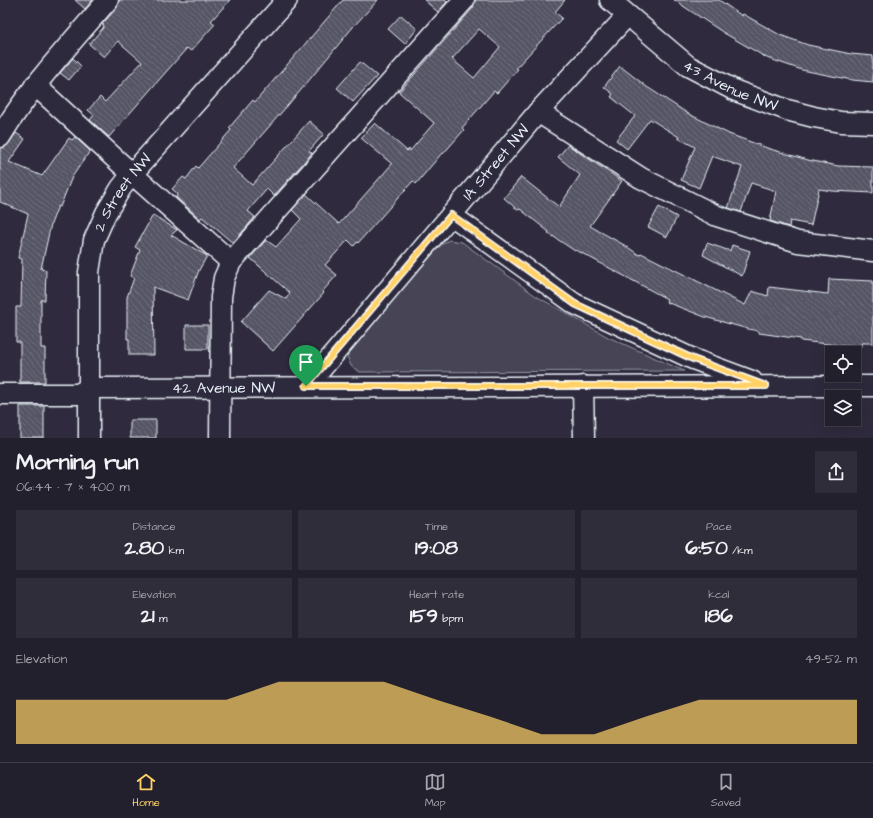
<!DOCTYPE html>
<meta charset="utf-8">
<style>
:root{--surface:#23202e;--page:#2f2d3a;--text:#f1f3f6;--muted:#a3a3aa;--line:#403e4a;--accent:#ffd166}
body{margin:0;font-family:"Architects Daughter",sans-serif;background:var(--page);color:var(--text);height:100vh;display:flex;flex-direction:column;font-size:15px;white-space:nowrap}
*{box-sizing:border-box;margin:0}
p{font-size:13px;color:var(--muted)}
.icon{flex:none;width:22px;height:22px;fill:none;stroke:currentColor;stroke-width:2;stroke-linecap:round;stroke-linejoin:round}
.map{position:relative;height:438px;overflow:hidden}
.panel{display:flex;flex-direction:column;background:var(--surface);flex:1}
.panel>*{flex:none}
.controls{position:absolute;left:825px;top:346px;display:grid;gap:8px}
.controls a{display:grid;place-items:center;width:36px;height:36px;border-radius:0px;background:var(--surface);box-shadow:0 4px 16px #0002,0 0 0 1px var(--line);font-size:20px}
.pin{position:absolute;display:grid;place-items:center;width:34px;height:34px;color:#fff;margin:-41px -17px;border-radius:50% 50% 50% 0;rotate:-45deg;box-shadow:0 0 4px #0007}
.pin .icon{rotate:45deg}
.round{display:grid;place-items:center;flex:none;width:42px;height:42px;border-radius:0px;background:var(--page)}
.headline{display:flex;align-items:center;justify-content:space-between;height:68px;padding:0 16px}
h1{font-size:22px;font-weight:700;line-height:30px}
.stats{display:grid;grid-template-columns:repeat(3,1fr);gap:6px;height:68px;padding:4px 16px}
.stats div{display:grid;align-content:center;border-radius:0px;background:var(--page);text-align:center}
.stats b{font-size:20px;font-weight:700}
.stats small{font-size:11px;font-weight:400}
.stats p{font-size:11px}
.chart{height:112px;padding:8px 16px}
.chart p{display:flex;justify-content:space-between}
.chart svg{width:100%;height:72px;margin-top:4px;fill:var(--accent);opacity:.7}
.menu{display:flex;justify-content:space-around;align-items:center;height:56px;border-top:1px solid var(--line);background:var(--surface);font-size:11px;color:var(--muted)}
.menu a{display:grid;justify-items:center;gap:2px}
.menu .on{color:var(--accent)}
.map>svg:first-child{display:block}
.green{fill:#464455;stroke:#979aa6}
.building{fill:url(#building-back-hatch);stroke:#e8f1f8;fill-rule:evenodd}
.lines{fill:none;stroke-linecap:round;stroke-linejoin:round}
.minor-casing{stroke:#e8f1f8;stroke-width:23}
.minor{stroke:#2f2a3d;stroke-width:20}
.route-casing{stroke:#fff;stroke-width:8}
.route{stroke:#ffd166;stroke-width:5}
.labels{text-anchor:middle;stroke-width:3;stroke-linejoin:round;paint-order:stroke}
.street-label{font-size:15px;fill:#e8f1f8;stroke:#2f2a3d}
</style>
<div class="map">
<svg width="873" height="438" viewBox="0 0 873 438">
<defs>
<pattern id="building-back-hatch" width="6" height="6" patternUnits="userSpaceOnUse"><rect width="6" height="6" fill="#575565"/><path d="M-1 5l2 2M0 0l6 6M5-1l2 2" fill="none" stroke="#6f6e7c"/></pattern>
</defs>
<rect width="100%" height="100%" fill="#2f2a3d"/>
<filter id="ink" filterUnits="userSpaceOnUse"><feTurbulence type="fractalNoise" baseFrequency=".025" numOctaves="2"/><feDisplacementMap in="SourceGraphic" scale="8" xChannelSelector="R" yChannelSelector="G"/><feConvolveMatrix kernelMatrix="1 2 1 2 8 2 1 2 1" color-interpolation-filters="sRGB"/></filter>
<g filter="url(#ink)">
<path class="green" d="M 449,240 L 462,242 L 536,296 L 608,337 L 684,371 L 360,372 L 351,366 L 347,356 L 350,347 L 441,245 Z"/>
<path class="building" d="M 75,0 L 93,0 L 85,9 Z
M 119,0 L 230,0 L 211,21 L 215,24 L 191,51 L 187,48 L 109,137 L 90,120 L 94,115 L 88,110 L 100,97 L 105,102 L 142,62 L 118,41 L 104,57 L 89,44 L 103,28 L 104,25 L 102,24 L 117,8 Z
M 343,0 L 378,0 L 353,27 L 301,90 L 233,168 L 252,185 L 309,121 L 324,134 L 309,151 L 312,153 L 274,196 L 267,189 L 248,211 L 255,217 L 233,243 L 202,217 L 200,219 L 176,197 L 178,194 L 172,189 L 183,177 L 186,179 L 196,166 L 198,168 L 231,130 L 229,128 L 234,122 L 253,100 L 255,102 Z
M 424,0 L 445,0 L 447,2 L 438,12 Z
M 475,0 L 565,0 L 555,12 L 562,18 L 516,68 L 518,69 L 497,93 L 494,91 L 462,128 L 464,130 L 443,154 L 442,153 L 416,184 L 413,181 L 358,243 L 357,242 L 354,246 L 348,240 L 325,265 L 337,275 L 322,292 L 324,293 L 273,351 L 241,322 L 269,290 L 286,299 L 290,293 L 250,258 L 266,240 L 276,247 L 301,219 L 292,210 L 306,194 L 339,224 L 392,164 L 361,138 L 375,123 L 407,151 L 409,149 L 410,151 L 434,123 L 399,92 L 473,8 ZM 479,29 L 500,47 L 474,78 L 452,59 Z
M 674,0 L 719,0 L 742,16 L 743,14 L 780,35 L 808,45 L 851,54 L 873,56 L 873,82 L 852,80 L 802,70 L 767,58 L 724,33 Z
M 401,15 L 417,29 L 405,44 L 388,29 Z
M 73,58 L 81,66 L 69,80 L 60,73 Z
M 360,62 L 377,76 L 353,102 L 337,88 Z
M 620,66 L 647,87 L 687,113 L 729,134 L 770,149 L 808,160 L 838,166 L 873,167 L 873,193 L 832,191 L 819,189 L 811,225 L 790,221 L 789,227 L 770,221 L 776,191 L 751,183 L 741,212 L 728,208 L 742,167 L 712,156 L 699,188 L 681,180 L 695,147 L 678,138 L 679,137 L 650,119 L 627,149 L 616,140 L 635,116 L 611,97 L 613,94 L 604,87 Z
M 16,133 L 25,139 L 9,162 L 42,176 L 69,138 L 72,140 L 75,137 L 90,151 L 72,177 L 60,207 L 58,206 L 51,224 L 41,269 L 46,270 L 45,300 L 41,300 L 41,348 L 45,348 L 45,382 L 20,382 L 20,342 L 16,342 L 16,307 L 21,307 L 22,259 L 18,258 L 28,214 L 0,202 L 0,150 L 9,143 Z
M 568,145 L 622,181 L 590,226 L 626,246 L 639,255 L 641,253 L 745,305 L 752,291 L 768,296 L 769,287 L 828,294 L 829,279 L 873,281 L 873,343 L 861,343 L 861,346 L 846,346 L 801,341 L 801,339 L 759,333 L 759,331 L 748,329 L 705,317 L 666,302 L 667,299 L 576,250 L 575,251 L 548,233 L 549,232 L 520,209 L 518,210 L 504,198 L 521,177 L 559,207 L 580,175 L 558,157 Z
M 659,207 L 677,217 L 667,237 L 648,227 Z
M 153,215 L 177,230 L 171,235 L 207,256 L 199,270 L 188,300 L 153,287 L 154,355 L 129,355 L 129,339 L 127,339 L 127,297 L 134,278 L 130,276 L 140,250 L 135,247 Z
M 707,243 L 730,251 L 732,245 L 750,251 L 742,276 L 703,255 Z
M 186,325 L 208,325 L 208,349 L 186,349 Z
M 20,406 L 44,406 L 44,438 L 20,438 Z
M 130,420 L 156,420 L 156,438 L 130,438 Z"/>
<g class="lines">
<defs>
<g id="minor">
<path id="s1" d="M 610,0 L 688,66 L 736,91 L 787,110 L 814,117 L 841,122 L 873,123"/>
<path d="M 35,85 L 121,164 L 231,262"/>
<path d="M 538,112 L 641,178 L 717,216 L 798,242 L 873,251"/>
<path d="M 0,137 C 30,87 70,44 108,0"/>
<path d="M 451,215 L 575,304 L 693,359 L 752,381"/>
<path d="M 583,386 L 584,438"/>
<path id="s2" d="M 306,387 L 538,112 L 627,16"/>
<path id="s3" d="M 0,394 L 78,394 L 89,388 L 873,386"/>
<path id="s4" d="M 89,438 L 89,272 L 94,240 L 106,213 L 121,188 L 132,174 L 287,0"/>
<path d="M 220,438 L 221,297 L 224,278 L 231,262 L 464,0"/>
</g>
</defs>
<use href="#minor" class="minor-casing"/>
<use href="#minor" class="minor"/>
</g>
</g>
<g class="lines" filter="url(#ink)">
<defs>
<path id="route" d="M 451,215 L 575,304 L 693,359 L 766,386 L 306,386 Z"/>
</defs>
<use href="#route" class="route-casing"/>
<use href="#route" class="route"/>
</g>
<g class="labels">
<g class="street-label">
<text dy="5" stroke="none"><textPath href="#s1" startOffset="149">43 Avenue NW</textPath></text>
<text dy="5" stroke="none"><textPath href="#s2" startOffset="294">1A Street NW</textPath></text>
<text dy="5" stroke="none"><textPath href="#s4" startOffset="254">2 Street NW</textPath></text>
<text dy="5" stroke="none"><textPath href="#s3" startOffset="225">42 Avenue NW</textPath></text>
</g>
</g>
</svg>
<div class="controls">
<a><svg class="icon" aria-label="locate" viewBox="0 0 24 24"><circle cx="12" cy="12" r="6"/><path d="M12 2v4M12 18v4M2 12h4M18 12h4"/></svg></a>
<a><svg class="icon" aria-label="layers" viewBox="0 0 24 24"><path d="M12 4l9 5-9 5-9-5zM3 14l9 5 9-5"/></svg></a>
</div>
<div class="pin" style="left:306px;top:386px;background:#1e9e55"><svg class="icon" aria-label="arrive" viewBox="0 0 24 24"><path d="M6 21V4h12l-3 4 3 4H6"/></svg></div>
</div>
<section class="panel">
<div class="headline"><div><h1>Morning run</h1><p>06:44 · 7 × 400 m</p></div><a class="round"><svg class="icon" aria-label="share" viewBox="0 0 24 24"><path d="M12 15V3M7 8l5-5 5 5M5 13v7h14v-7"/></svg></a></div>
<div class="stats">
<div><p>Distance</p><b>2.80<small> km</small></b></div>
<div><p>Time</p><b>19:08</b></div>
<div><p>Pace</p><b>6:50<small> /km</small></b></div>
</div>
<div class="stats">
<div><p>Elevation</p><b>21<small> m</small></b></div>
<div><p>Heart rate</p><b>159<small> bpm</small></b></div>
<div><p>kcal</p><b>186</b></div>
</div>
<div class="chart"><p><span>Elevation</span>49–52 m</p>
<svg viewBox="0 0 160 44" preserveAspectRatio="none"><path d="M0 44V17L10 17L20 17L30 17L40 17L50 6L60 6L70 6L80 17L90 27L100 38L110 38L120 27L130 17L140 17L150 17L160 17V44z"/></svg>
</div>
</section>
<nav class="menu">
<a class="on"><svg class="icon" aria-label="home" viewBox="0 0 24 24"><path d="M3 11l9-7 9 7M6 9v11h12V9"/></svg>Home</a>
<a><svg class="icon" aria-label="map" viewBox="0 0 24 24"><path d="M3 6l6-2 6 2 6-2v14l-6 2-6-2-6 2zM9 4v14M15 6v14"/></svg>Map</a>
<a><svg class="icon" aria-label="saved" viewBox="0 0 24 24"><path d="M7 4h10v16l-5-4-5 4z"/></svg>Saved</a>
</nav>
